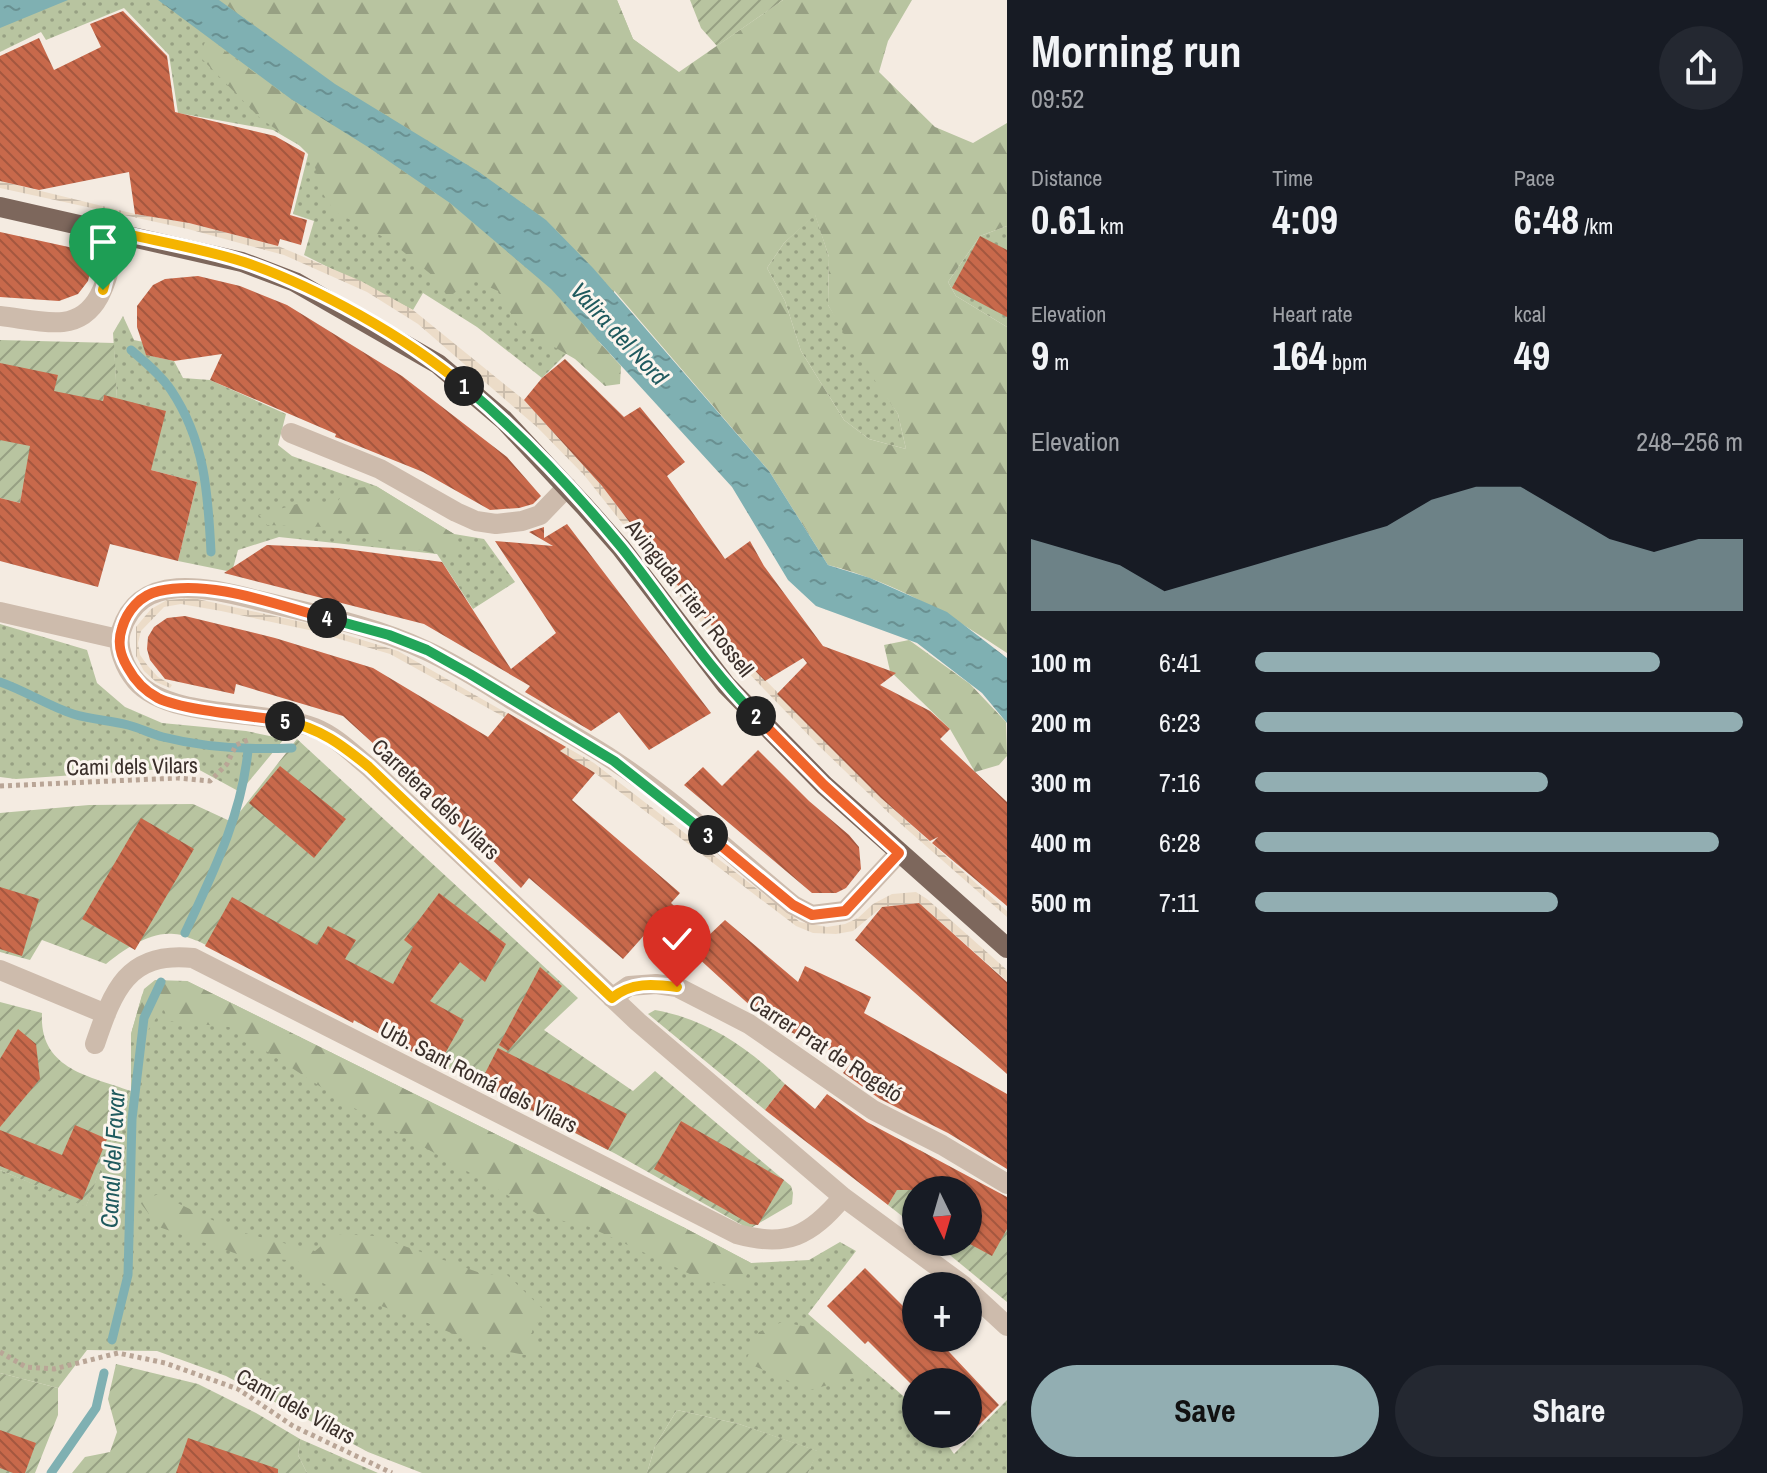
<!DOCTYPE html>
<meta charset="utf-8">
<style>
:root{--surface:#171b24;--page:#242831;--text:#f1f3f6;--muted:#9ea1a6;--accent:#92aeb2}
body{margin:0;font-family:"Archivo Narrow",sans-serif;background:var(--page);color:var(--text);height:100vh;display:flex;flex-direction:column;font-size:30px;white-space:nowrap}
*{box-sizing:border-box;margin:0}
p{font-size:26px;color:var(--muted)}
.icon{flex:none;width:44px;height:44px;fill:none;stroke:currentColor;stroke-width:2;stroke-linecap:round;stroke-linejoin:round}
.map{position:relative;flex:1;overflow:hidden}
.side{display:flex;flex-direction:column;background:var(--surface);width:760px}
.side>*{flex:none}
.needle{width:52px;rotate:175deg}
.buttons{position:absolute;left:902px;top:1176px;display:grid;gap:16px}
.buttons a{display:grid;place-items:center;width:80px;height:80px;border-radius:50%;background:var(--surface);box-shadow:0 2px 6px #0004;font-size:40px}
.pin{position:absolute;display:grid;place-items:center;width:68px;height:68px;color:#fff;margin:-82px -34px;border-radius:50% 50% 50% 0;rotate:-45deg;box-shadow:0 0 8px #0007}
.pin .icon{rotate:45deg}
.km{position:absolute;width:40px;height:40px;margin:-20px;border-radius:50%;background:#222;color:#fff;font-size:22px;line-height:40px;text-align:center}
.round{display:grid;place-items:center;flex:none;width:84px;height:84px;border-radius:42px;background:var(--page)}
.overview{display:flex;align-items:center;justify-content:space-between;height:136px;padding:0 24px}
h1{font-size:44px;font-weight:700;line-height:60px}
.figures{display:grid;grid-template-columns:repeat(3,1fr);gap:12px;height:136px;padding:8px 24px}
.figures div{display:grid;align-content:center}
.figures b{font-size:40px;font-weight:700}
.figures small{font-size:22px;font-weight:400}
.figures p{font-size:22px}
.chart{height:224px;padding:16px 24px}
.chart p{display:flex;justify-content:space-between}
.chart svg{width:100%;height:144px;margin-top:8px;fill:var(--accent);opacity:.7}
.action{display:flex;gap:16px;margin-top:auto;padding:16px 24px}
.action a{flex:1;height:92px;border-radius:48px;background:var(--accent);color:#111;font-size:32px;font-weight:700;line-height:92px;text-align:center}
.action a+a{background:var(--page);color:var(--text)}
ul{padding:0 24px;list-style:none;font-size:26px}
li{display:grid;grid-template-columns:128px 96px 1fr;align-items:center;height:60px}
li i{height:20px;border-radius:10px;background:var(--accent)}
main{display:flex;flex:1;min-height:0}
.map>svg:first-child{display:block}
.grass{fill:url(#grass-dots)}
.forest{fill:url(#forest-firs);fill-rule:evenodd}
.garden{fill:url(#garden-furrows)}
.plaza{fill:url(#plaza-grid)}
.water{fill:url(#water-ripples)}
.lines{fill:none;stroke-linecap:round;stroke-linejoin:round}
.stream{stroke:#7fb0b2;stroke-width:9}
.building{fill:url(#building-back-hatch)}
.path{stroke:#b9a596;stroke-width:5;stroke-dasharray:4 4;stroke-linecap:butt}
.minor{stroke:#cdbbac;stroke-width:20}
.major{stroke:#7d675c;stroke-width:20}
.split-1-casing{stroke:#fff;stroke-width:16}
.split-2-casing{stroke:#fff;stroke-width:16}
.split-3-casing{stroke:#fff;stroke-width:16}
.split-4-casing{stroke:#fff;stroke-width:16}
.split-5-casing{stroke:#fff;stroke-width:16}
.split-6-casing{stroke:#fff;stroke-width:16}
.split-1{stroke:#f5b400;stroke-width:10}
.split-2{stroke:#22a559;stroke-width:10}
.split-3{stroke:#f0652b;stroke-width:10}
.split-4{stroke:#22a559;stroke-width:10}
.split-5{stroke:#f0652b;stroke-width:10}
.split-6{stroke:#f5b400;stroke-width:10}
.labels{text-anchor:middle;stroke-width:6;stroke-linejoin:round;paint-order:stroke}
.street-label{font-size:22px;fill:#3b302b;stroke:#fbf5ee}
.water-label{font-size:24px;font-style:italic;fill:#1f5a5e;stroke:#fbf5ee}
</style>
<main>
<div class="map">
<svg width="1007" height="1473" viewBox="0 0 1007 1473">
<defs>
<pattern id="grass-dots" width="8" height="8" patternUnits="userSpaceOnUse" patternTransform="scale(2)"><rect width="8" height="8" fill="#b8c4a0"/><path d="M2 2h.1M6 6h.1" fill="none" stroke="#97a083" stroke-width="1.8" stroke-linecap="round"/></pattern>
<pattern id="forest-firs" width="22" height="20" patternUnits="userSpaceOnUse" patternTransform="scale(2)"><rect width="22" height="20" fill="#b8c4a0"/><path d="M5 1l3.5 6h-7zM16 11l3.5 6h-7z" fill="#97a083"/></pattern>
<pattern id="garden-furrows" width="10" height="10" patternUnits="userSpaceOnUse" patternTransform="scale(2)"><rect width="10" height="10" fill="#b8c4a0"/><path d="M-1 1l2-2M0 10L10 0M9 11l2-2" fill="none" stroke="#97a083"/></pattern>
<pattern id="plaza-grid" width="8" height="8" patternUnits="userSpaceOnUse" patternTransform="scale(2)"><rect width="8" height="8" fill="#ecdcc8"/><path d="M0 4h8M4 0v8" fill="none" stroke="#cbbdac"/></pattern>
<pattern id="water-ripples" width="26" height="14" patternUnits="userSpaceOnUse" patternTransform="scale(2)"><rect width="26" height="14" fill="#7fb0b2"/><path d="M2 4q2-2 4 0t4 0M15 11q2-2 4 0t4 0" fill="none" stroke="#699091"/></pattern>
<pattern id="building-back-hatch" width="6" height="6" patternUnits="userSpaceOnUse" patternTransform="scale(2)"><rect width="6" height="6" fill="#c8694b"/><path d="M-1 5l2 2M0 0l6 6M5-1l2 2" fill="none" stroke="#a4573f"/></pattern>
</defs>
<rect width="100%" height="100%" fill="#f4ebe1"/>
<path class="grass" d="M 0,0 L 617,0 L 633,39 L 679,73 L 595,356 L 569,351 L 542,378 L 477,327 L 423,293 L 413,310 L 304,255 L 314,221 L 293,214 L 309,151 L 273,130 L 178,113 L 169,55 L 124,8 L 46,40 L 41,32 L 0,52 Z
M 815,214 L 829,257 L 828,305 L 898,414 L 906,449 L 869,439 L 844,420 L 801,351 L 785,301 L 767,268 L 784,243 Z
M 1007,226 L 1007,327 L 956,296 L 948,282 L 980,236 Z
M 123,316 L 134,340 L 148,343 L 147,355 L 174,361 L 183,378 L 210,380 L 286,414 L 278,445 L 292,456 L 376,486 L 454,534 L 484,539 L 515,582 L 473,609 L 437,554 L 279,537 L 238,550 L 232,572 L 178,561 L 197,482 L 151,470 L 117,399 L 113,333 Z
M 0,624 L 87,650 L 97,683 L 125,707 L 162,723 L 246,731 L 284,739 L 240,792 L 194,767 L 16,779 L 0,777 Z
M 155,980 L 187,981 L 683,1227 L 751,1263 L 809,1260 L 840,1242 L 856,1251 L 808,1314 L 916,1407 L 916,1434 L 940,1434 L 954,1454 L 1007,1400 L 1007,1473 L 808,1473 L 817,1451 L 739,1424 L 677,1410 L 655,1446 L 647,1473 L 422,1473 L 368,1452 L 226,1376 L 157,1351 L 87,1350 L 58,1388 L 0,1373 L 0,1170 L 86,1206 L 131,1091 L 131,1034 L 144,989 Z
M 300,1439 L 378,1473 L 307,1473 L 298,1455 Z"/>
<path class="forest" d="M 219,0 L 617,0 L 633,39 L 679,72 L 783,0 L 912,0 L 888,41 L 879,72 L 935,127 L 973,143 L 1007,123 L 1007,226 L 980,236 L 948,282 L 956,296 L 1007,327 L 1007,653 C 950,615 895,582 828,565 L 769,471 L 594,267 L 546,220 L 479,172 L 335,84 ZM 815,215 L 829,257 L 828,305 L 853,349 L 898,414 L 906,449 L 869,439 L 844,420 L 801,351 L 785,301 L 767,268 L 784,243 Z
M 205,42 L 215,44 L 291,99 L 368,147 L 450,203 L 551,289 L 621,366 L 620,384 L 605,386 L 575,359 L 518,326 L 498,291 L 474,280 L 448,297 L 433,276 L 389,240 L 335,212 L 321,191 L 313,159 L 299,145 L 261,119 L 199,56 Z
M 376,486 L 454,534 L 463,549 L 437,554 L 326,527 L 267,525 L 259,515 L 297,504 L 337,502 L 347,489 Z
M 909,640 L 970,684 L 1006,722 L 1007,756 L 999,765 L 975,772 L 950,729 L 890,671 L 884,645 Z
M 187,981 L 683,1227 L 751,1263 L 742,1287 L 707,1282 L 585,1225 L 542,1217 L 488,1183 L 347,1104 L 229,1027 L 169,1021 L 163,1008 L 141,1041 L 131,1034 L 142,995 L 150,985 Z
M 159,1194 L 233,1230 L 315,1251 L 336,1234 L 376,1236 L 486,1275 L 505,1273 L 546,1312 L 532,1329 L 536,1357 L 487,1348 L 418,1319 L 333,1289 L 311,1276 L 298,1261 L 243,1256 L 159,1227 L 139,1201 Z
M 782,1322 L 828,1331 L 854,1354 L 867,1374 L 810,1390 L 745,1362 L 759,1332 Z"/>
<path class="garden" d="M 690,0 L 783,0 L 717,46 L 701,28 Z
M 0,340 L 114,343 L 117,399 L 104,396 L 87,466 L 23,486 L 20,503 L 0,498 Z
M 297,739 L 578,998 L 544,1030 L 633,1091 L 655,1071 L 791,1186 L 793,1193 L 792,1204 L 749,1229 L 616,1154 L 198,941 C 191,939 182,934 174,934 C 150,931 123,950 106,964 L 42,940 L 30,960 L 0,952 L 0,813 L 89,805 L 193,804 L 232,822 Z
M 0,1002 L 42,1013 C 39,1069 89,1076 131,1091 L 86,1207 L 0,1170 Z
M 655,1010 C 706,1019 748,1047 785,1084 L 765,1110 L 648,1014 Z
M 920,1150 L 1007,1202 L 1007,1302 L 934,1242 L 968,1242 L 968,1190 L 916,1190 L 916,1227 L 888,1205 Z
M 116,1364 L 198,1384 L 256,1413 L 300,1439 L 298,1455 L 307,1473 L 72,1473 L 85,1457 L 110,1452 L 117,1432 L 108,1399 Z
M 0,1373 L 58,1388 L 58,1415 L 35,1473 L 0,1473 Z
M 677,1410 L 739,1424 L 818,1451 L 808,1473 L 647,1473 L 655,1446 Z"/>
<path class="plaza" d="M 0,181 L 135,214 L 189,223 L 278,246 L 361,281 L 413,310 L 524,400 L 602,486 L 695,608 L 881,798 L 1007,911 L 1007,917 L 894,818 L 819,746 L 707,630 L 584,475 L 537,427 L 418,324 L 367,292 L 284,255 L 188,229 L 0,188 Z
M 193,598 L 311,624 L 398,651 L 594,763 L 800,922 L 827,927 L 845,924 L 858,918 L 873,904 L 892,894 L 916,892 L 927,899 L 1007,970 L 1007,981 L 919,903 L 882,907 L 853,931 L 836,934 L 813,933 L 796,926 L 595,773 L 504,717 L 390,654 L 309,630 L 221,611 L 181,604 L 164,607 L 141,631 L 138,643 L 140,655 L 148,666 L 158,677 L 172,685 L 170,688 L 156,682 L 144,671 L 136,656 L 136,627 L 151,609 L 167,600 Z"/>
<path class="water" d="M 0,0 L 68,0 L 0,28 Z
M 158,0 L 219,0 L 335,84 L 479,172 L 546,220 L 593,268 L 769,471 L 828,565 L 870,578 L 947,612 L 1007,658 L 1007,723 L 982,693 L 917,643 L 816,606 L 788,580 L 732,487 L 551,289 L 450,203 L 368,147 L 291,99 Z"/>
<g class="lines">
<path class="stream" d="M 131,350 C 145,362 161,375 171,390 C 205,441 208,493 211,552
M 0,682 C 26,691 48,706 73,714 C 92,720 110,720 128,725 C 140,728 151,734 163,737 C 206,748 248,750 292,748
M 185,933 C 212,875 242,815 248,750
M 112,1340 L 128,1275 L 132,1119 L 144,1018 L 161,982
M 51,1473 L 96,1408 L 104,1373"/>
</g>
<path class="building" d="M 123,11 L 167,56 L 175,112 L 275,136 L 305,153 L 290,215 L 307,220 L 301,245 L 280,239 L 278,246 L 189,223 L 135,214 L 129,172 L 39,190 L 0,181 L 0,56 L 39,38 L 54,70 L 101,47 L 90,24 Z
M 0,232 L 87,251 L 93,261 L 88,281 L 78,294 L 59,301 L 0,297 Z
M 980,236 L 1007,250 L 1007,317 L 952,288 Z
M 198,276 L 240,286 L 287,305 L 402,376 L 507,457 L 541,496 L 533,504 L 519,508 L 490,510 L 423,472 L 341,439 L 335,437 L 336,434 L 210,380 L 222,354 L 174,361 L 146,355 L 137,327 L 137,306 L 153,285 L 165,279 Z
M 565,359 L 624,417 L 640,407 L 685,462 L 667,476 L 725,559 L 750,541 L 764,566 L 823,646 L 896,673 L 880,685 L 930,711 L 950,729 L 940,739 L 1007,802 L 1007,906 L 932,843 L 938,837 L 930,841 L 881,798 L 777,694 L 807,663 L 803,658 L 765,681 L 695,608 L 602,486 L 524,400 L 542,378 Z
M 0,363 L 58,375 L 54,391 L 103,401 L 104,395 L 166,411 L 151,470 L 197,482 L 178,561 L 110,544 L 98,587 L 0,561 L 0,498 L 20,503 L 30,446 L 0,440 Z
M 567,524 L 711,713 L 649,750 L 619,712 L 591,731 L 525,692 L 530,686 L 424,624 L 224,573 L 267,545 L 338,548 L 442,562 L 511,669 L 556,633 L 495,541 L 553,546 L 529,532 L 544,527 L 544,538 Z
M 185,616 L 275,638 L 373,668 L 488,737 L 508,713 L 566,747 L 560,751 L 595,773 L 572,800 L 680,893 L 671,903 L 707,937 L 725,920 L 798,982 L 805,966 L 871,997 L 864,1013 L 1007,1094 L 1007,1169 L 948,1133 L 880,1099 L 843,1073 L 853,1061 L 767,1021 L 696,956 L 686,966 L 647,932 L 623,959 L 529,878 L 521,888 L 448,816 L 451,814 L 343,716 L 236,684 L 234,694 L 165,679 L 150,660 L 147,649 L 148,637 L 154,627 L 167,618 Z
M 758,750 L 809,801 L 849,835 L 859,847 L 861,869 L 846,888 L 836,893 L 812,893 L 684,785 L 703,767 L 722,786 Z
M 280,766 L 346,819 L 314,858 L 249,803 Z
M 141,818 L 194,849 L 135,950 L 82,919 Z
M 0,887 L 39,899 L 22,956 L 0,949 Z
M 439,893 L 506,944 L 485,982 L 460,962 L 430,1001 L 464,1020 L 438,1066 L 354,1020 L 353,1023 L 205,946 L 232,897 L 317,945 L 328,926 L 356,940 L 345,959 L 393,984 L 413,947 L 404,940 Z
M 919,903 L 1007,982 L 1007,1074 L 855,940 L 882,907 Z
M 540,967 L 562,986 L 508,1051 L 499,1045 Z
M 18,1029 L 36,1044 L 40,1079 L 0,1127 L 0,1059 Z
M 498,1048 L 627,1114 L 608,1150 L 480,1083 Z
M 785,1084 L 815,1109 L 827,1094 L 867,1122 L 1007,1197 L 1007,1229 L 992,1256 L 968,1243 L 968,1190 L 897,1190 L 888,1205 L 765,1110 Z
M 681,1121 L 784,1180 L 758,1225 L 750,1224 L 654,1169 Z
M 75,1125 L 107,1139 L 82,1200 L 0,1166 L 0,1130 L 62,1155 Z
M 865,1268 L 916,1319 L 916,1338 L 936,1338 L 999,1405 L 968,1436 L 968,1382 L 916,1382 L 916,1389 L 868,1341 L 865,1344 L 827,1306 Z
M 0,1430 L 36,1443 L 25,1473 L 13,1473 L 0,1468 Z
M 188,1438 L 278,1469 L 278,1473 L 176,1473 Z"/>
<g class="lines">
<path class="path" d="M 0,786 L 178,778 L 210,781 L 227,764 L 236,745 L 248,740
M 0,1352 L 26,1367 L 54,1369 L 118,1353 L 165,1363 L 238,1389 L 293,1426 L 392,1473"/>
<path class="minor" d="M 0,316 C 20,318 43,324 63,322 C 106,317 109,265 118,232
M 291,433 L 380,469 L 456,512 L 476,521 L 496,524 L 522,521 L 540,515 L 567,487
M 0,612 L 118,639
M 899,853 L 845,911 L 812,915 L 793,905 C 735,857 675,801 613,760 C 581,739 547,721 514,701 C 485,683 456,664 425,650 C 372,625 313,614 257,600 C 209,588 140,570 121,631 C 116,647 125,668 136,681 C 170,720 266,709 315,728 C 335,736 352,753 369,767 L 638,1022 L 843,1197 L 964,1286
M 0,970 L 106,1014
M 612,998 L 629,986 L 656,984 L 677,987 L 749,1024 L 873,1110 L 942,1145 L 1007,1184
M 95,1044 C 113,991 127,951 193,958 L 737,1234 C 787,1248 810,1236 843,1197
M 968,1290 L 1007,1326"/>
<path class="major" d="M 0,207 L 242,262 L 295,282 L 438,364 L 504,420 L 584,506 L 621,548 L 726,685 L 824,785 L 1007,948"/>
</g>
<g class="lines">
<defs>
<path id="split-1" d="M 103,290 L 118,232 C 160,242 204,249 244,262 C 315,286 406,337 464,386"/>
<path id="split-2" d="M 464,386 C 521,434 574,490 622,548 C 667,604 705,665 756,716"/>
<path id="split-3" d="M 708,835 L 793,905 L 812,915 L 845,911 L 899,853 L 824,785 L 756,716"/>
<path id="split-4" d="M 327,618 L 389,635 L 427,650 L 470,674 L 614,761 L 708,835"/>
<path id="split-5" d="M 285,721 C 254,716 184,711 158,698 C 145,691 135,681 128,668 C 120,655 117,643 122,628 C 127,611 140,595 159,591 C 211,579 276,605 327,618"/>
<path id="split-6" d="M 285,721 C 320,728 342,745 369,767 L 612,998 C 631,982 653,984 677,987"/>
</defs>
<use href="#split-1" class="split-1-casing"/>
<use href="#split-2" class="split-2-casing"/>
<use href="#split-3" class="split-3-casing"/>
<use href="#split-4" class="split-4-casing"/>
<use href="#split-5" class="split-5-casing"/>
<use href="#split-6" class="split-6-casing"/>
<use href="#split-1" class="split-1"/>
<use href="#split-2" class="split-2"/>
<use href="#split-3" class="split-3"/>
<use href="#split-4" class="split-4"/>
<use href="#split-5" class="split-5"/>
<use href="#split-6" class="split-6"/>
</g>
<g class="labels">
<g class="street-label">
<text transform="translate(690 598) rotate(52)" y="8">Avinguda Fiter i Rossell</text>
<text transform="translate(132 766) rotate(-1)" y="8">Cami dels Vilars</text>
<text transform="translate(436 799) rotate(43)" y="8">Carretera dels Vilars</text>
<text transform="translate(826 1048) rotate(33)" y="8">Carrer Prat de Rogetó</text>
<text transform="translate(479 1077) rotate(27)" y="8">Urb. Sant Romá dels Vilars</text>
<text transform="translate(296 1406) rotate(29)" y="8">Camí dels Vilars</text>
</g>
<g class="water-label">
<text transform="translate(619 334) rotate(47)" y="8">Valira del Nord</text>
<text transform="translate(113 1159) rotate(-87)" y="8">Canal del Favar</text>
</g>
</g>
</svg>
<div class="buttons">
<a><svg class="needle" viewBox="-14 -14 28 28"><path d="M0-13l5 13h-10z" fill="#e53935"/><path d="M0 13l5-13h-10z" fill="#9ea1a6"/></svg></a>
<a>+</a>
<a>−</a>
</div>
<div class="pin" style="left:103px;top:290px;background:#1e9e55"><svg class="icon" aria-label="arrive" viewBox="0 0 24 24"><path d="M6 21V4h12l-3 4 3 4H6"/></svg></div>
<div class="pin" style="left:677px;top:987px;background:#d93025"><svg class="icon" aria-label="check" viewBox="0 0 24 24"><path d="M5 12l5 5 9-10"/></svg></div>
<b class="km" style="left:464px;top:386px">1</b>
<b class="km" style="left:756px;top:716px">2</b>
<b class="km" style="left:708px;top:835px">3</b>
<b class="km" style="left:327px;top:618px">4</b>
<b class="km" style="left:285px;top:721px">5</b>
</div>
<section class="side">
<div class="overview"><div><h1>Morning run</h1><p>09:52</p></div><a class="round"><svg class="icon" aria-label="share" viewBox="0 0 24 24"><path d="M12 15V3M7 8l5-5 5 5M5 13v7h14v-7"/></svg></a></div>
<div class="figures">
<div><p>Distance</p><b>0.61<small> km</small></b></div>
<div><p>Time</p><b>4:09</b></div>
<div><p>Pace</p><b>6:48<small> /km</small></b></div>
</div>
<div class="figures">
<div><p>Elevation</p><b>9<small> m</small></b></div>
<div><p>Heart rate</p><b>164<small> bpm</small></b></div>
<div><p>kcal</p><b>49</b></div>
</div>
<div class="chart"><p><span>Elevation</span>248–256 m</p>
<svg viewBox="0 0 160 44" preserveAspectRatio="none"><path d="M0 44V22L10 26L20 30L30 38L40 34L50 30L60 26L70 22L80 18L90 10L100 6L110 6L120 14L130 22L140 26L150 22L160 22V44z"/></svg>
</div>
<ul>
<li><b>100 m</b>6:41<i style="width:83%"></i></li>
<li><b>200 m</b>6:23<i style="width:100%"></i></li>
<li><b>300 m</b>7:16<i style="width:60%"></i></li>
<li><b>400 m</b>6:28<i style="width:95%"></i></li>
<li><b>500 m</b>7:11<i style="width:62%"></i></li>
</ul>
<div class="action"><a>Save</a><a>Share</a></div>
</section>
</main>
